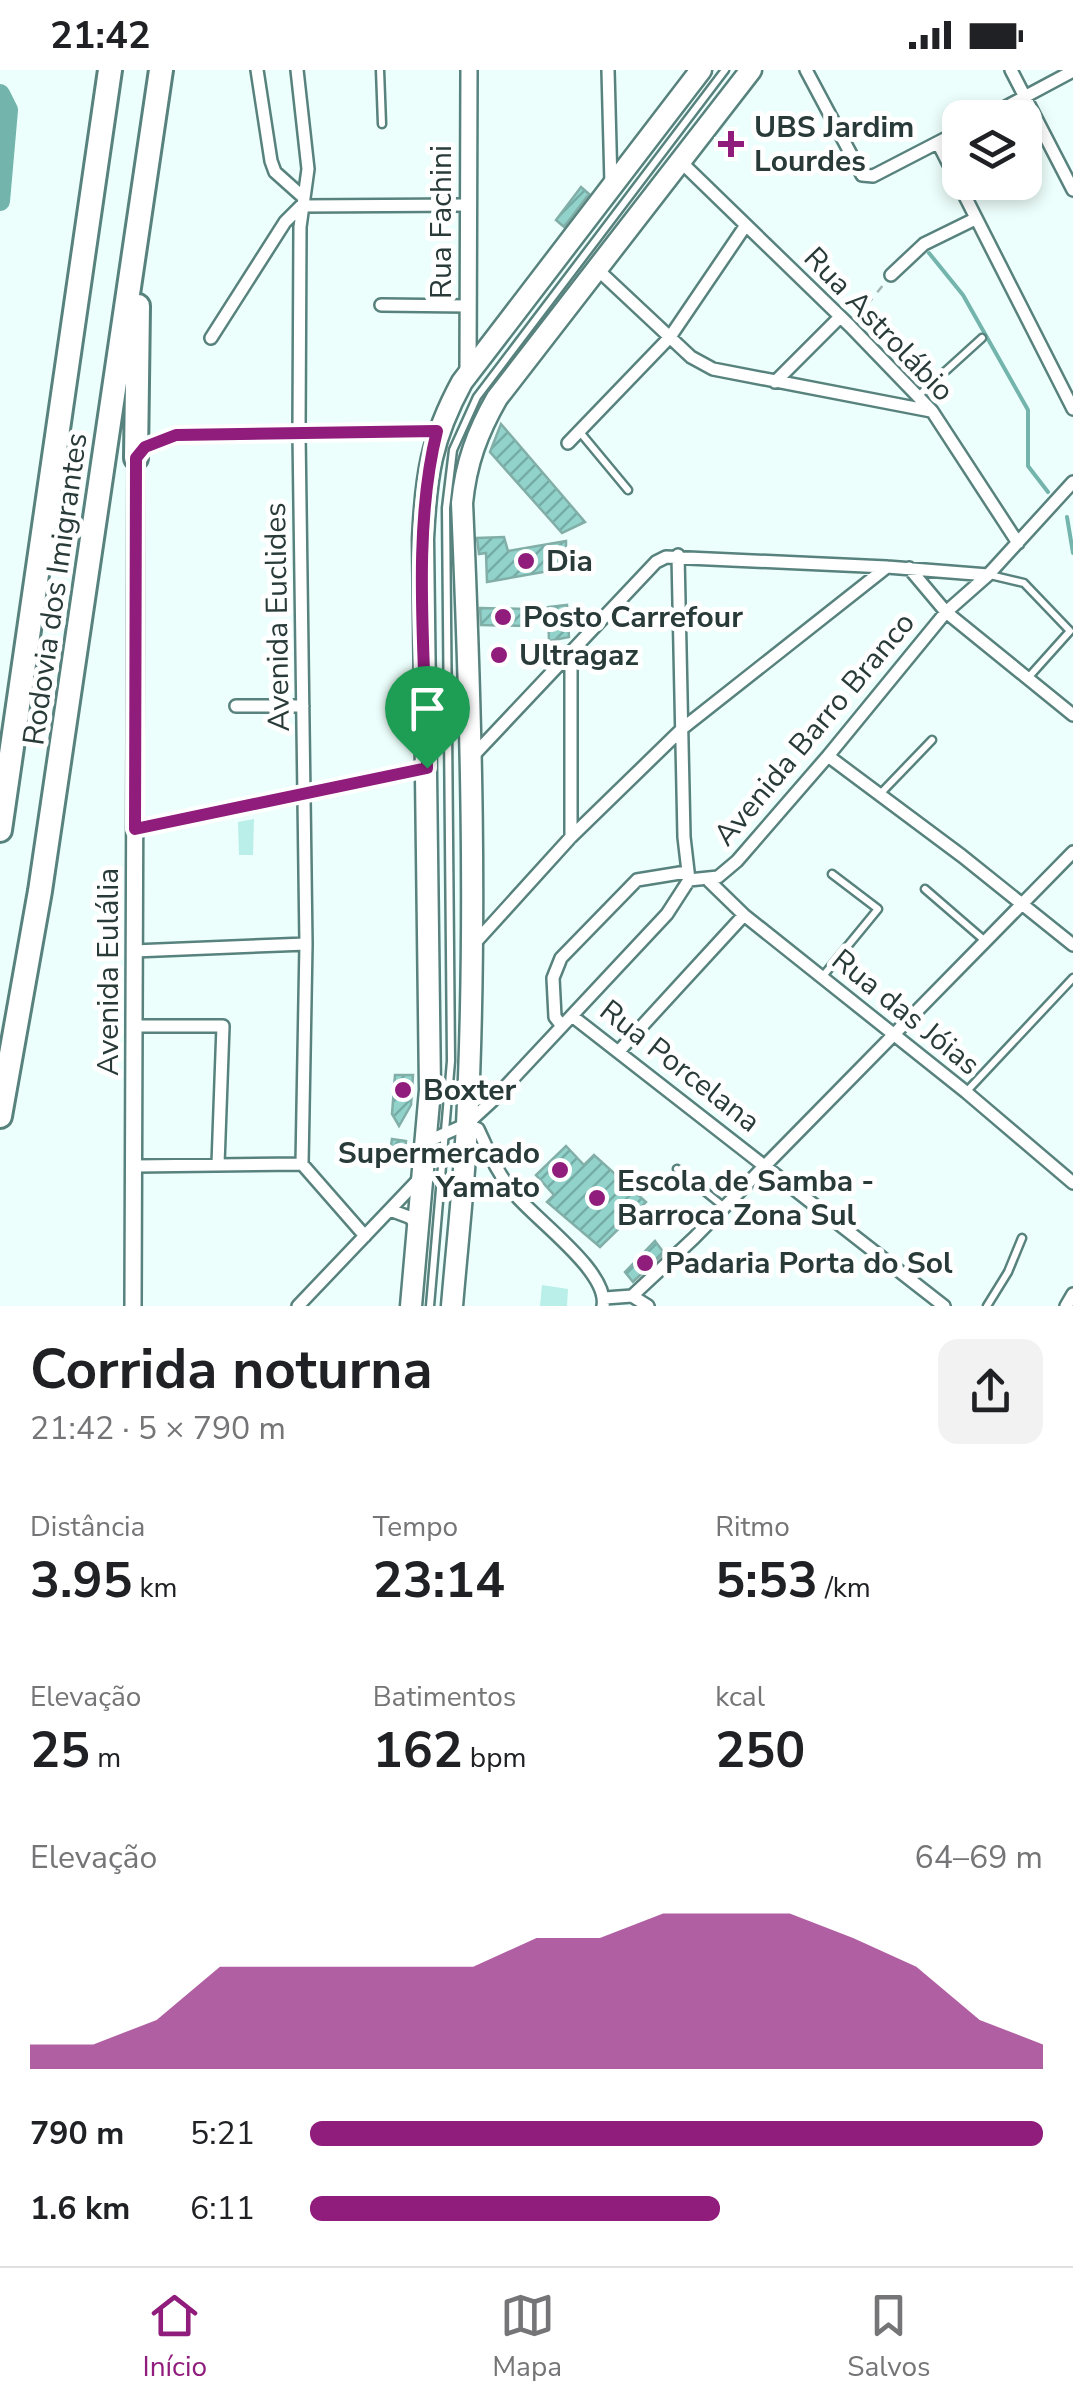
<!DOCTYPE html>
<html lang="pt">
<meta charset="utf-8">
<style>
:root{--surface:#fff;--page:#f2f2f2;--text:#202124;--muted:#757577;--line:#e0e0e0;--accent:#901c7b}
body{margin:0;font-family:"Nunito Sans",sans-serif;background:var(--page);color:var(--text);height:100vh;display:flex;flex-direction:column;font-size:38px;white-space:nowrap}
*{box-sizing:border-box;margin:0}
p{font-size:32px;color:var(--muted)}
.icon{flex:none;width:55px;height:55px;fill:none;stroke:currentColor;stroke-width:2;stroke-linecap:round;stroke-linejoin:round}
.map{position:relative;height:1236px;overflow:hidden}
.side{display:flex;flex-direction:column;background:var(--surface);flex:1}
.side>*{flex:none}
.tools{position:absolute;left:942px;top:30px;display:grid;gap:20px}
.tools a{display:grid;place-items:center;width:100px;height:100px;border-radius:20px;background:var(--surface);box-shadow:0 5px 15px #0003;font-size:50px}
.pin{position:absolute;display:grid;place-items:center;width:85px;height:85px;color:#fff;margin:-102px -42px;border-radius:50% 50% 50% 0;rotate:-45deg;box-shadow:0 0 10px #0007}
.pin .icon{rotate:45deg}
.round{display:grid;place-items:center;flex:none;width:105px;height:105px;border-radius:20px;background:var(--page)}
.summary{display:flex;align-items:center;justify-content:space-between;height:170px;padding:0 30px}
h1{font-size:55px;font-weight:700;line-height:75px}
.figures{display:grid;grid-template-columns:repeat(3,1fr);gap:15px;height:170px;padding:10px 30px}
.figures div{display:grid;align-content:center}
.figures b{font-size:50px;font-weight:700}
.figures small{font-size:28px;font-weight:400}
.figures p{font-size:28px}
.chart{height:280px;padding:20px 30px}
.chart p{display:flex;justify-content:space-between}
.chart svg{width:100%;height:180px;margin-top:10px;fill:var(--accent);opacity:.7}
ul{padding:0 30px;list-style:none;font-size:32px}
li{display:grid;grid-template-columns:160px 120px 1fr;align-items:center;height:75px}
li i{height:25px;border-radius:12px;background:var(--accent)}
.status{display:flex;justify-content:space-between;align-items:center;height:70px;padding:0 50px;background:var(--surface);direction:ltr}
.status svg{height:28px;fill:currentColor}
.tabs{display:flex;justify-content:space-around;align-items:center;height:140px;border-top:2px solid var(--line);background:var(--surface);font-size:28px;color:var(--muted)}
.tabs a{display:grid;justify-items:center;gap:5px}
.tabs .selected{color:var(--accent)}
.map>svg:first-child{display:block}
.green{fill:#b9efe8}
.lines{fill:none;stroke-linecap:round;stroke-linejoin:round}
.stream{stroke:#73b4ad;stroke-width:4}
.river{stroke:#73b4ad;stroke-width:20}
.building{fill:url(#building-hatch);stroke:#82aea8;stroke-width:2.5}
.service-casing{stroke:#58827d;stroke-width:11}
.minor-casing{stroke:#58827d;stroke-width:16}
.tertiary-casing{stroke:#58827d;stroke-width:20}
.primary-casing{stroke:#58827d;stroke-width:25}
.motorway-casing{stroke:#58827d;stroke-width:28}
.path{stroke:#a2b4b1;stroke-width:2.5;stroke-dasharray:8 8;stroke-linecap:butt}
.service{stroke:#fff;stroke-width:6}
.minor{stroke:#fff;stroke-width:11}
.tertiary{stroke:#fff;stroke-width:15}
.primary{stroke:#fff;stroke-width:20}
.motorway{stroke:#fff;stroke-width:22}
.route-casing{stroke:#fff;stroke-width:20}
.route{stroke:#901c7b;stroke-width:12}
.poi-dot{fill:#901c7b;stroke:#fff;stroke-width:4}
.labels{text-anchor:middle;stroke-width:10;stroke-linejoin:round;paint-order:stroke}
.poi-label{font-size:30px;font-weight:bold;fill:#293b39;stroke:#fff;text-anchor:start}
.street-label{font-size:30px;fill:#293b39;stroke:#fff}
</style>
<div class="status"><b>21:42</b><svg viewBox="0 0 49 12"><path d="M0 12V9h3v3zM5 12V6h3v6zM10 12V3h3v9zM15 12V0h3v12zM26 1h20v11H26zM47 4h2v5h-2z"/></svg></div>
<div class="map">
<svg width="1073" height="1236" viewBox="0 0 1073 1236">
<defs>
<pattern id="building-hatch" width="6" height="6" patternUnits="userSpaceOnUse" patternTransform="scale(2.5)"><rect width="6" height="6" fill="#91d3cb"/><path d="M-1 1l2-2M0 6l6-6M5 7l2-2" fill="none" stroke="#76aca6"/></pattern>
</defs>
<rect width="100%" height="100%" fill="#edfffc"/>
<path class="green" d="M 254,749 L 253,785 L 239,785 L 238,752 Z
M 542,1215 L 568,1219 L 567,1236 L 540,1236 Z"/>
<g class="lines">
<path class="stream" d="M 929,183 L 963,225 L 1028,340 L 1028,396 L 1048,422
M 1067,447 L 1073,483"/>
<path class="river" d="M 0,24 L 8,40 L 0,131"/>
</g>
<path class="building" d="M 581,117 L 589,124 L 564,157 L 556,150 Z
M 501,354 L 585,452 L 562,463 L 490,382 Z
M 504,467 L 508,481 L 566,471 L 566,498 L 487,512 L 486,483 L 479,484 L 477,468 Z
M 567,535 L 569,567 L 549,571 L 548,537 Z
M 480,538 L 526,539 L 526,556 L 481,555 Z
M 395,1005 L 413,1005 L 411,1035 L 399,1056 L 392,1044 Z
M 392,1069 L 406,1071 L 404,1085 L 390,1082 Z
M 566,1076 L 584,1095 L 594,1085 L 646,1132 L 600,1177 L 547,1132 L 554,1125 L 536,1105 Z
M 655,1171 L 664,1183 L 633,1212 L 625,1202 Z"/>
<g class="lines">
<defs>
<path id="service" d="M 380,0 L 382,54
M 917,327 L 982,268
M 579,361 L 628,420
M 990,505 L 1024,513 L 1070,561 L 1027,609
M 881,723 L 932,670
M 925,819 L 984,870
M 823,906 L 878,839 L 832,804
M 967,1021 L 1073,908
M 677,1099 L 723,1136
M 430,1236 L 451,991 L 446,438 L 453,380 L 477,327 L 725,0
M 987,1236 L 1008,1202 L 1022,1168"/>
<path id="minor" d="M 257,0 L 271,91 L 275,102 L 303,127
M 297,0 L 308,99 L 300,157 L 299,363 L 306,874 L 302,1094
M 608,0 L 611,114
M 806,0 L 862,105 L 873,106 L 960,61
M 1011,0 L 1073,120
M 985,48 L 1073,1
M 938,73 L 1073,339
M 679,90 L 850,256 L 932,341 L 1018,473
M 597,199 L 691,287 L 713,299 L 931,341
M 891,205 L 924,174 L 975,149
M 381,235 L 468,236
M 211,268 L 285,152 L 301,136 L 469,135
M 775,312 L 840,247
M 568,373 L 670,267 L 746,155
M 138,385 C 148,372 160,369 176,365 L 437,361
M 678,485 L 684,767 L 689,810
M 909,498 L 946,542 L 1073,645
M 571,582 L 571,767
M 236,636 L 303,636
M 828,686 L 962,786 L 1073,875
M 472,687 L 656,492 L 666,487 L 887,497 L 988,505
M 135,759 L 427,698
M 709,811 L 744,845 L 966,1022 L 1073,1113
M 474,874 L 571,767 L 683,658 L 887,497
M 134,881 L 306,874
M 572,946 L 944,1236
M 135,956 L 223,956 L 218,1094
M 562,956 L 555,947 L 553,908 L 561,888 L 637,810 L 686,802
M 620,980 L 744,845
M 467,1054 L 478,1059 C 489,1082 496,1101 512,1121 C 534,1149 609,1201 603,1236
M 426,1072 L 467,1054 L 492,1031 L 667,844 L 689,810 L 718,807 L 737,791 L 828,686 L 946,542 L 988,505 L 1073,412
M 136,1096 L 302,1094 L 365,1166
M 390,1140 L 409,1147 L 418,1155
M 632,1226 L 694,1168 L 1073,782
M 605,1228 L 632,1226 L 648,1236
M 298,1236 L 419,1109
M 1066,1236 L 1073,1224"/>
<path id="tertiary" d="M 468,304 L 469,0
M 133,1236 L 136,388"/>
<path id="primary" d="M 411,1236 L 430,1020 L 423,469 C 426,405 431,369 462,312 L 701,0
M 452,1236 C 457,1176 464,1115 467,1055 C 477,848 471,640 462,433 C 466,393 477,363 497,328 L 751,0"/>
<path id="motorway" d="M 136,388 L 138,236
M 0,760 L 110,0
M 0,1046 L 40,821 L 161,0"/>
</defs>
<use href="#service" class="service-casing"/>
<use href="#minor" class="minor-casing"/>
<use href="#tertiary" class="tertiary-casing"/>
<use href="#primary" class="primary-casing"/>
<use href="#motorway" class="motorway-casing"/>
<path class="path" d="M 857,247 L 884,214"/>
<use href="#service" class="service"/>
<use href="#minor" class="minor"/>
<use href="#tertiary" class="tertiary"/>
<use href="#primary" class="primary"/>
<use href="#motorway" class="motorway"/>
</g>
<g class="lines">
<defs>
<path id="route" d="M 437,361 C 411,465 426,590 427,698 L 135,759 L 136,388 L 145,377 L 176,365 Z"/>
</defs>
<use href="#route" class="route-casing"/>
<use href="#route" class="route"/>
</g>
<g class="poi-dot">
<path d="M726 59h10v10h10v10h-10v10h-10v-10h-10v-10h10z"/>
<circle cx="526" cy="491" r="10"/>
<circle cx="503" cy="547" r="10"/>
<circle cx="499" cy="585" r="10"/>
<circle cx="403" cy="1020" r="10"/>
<circle cx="560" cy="1100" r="10"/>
<circle cx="597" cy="1128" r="10"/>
<circle cx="645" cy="1193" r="10"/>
</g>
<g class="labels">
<g class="poi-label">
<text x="754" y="67">UBS Jardim<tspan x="754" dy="34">Lourdes</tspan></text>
<text x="546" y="501">Dia</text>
<text x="523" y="557">Posto Carrefour</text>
<text x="519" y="595">Ultragaz</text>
<text x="423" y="1030">Boxter</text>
<text x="540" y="1093" text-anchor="end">Supermercado<tspan x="540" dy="34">Yamato</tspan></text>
<text x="617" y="1121">Escola de Samba -<tspan x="617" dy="34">Barroca Zona Sul</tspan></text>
<text x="665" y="1203">Padaria Porta do Sol</text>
</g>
<g class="street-label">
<text transform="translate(441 152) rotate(-90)" y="10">Rua Fachini</text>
<text transform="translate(879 254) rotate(46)" y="10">Rua Astrolábio</text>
<text transform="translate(55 519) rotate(-82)" y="10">Rodovia dos Imigrantes</text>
<text transform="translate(277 547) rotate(-91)" y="10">Avenida Euclides</text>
<text transform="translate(814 659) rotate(-50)" y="10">Avenida Barro Branco</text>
<text transform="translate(108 902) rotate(-90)" y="10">Avenida Eulália</text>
<text transform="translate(906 942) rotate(39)" y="10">Rua das Jóias</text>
<text transform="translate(680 996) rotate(38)" y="10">Rua Porcelana</text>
</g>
</g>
</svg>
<div class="tools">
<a><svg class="icon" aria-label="layers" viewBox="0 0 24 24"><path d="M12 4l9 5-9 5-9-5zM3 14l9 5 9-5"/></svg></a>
</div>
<div class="pin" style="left:427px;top:698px;background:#1e9e55"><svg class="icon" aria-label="arrive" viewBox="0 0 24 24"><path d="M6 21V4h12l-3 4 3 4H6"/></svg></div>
</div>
<section class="side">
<div class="summary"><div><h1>Corrida noturna</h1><p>21:42 · 5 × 790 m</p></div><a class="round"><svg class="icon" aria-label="share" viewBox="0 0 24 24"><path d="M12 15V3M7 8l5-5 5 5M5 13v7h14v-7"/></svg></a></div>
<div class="figures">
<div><p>Distância</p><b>3.95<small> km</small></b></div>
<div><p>Tempo</p><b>23:14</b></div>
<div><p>Ritmo</p><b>5:53<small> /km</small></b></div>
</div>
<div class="figures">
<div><p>Elevação</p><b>25<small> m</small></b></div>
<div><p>Batimentos</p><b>162<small> bpm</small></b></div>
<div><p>kcal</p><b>250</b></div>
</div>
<div class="chart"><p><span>Elevação</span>64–69 m</p>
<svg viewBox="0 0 160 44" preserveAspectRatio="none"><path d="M0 44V38L10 38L20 32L30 19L40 19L50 19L60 19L70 19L80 12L90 12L100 6L110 6L120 6L130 12L140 19L150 32L160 38V44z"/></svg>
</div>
<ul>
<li><b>790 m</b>5:21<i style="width:100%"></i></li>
<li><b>1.6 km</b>6:11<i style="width:56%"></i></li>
</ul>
</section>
<nav class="tabs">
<a class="selected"><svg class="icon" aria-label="home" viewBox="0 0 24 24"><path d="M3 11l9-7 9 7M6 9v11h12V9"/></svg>Início</a>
<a><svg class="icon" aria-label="map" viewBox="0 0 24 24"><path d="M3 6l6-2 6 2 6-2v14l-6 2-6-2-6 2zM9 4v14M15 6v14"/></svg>Mapa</a>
<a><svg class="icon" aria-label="saved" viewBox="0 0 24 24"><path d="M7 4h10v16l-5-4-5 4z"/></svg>Salvos</a>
</nav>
